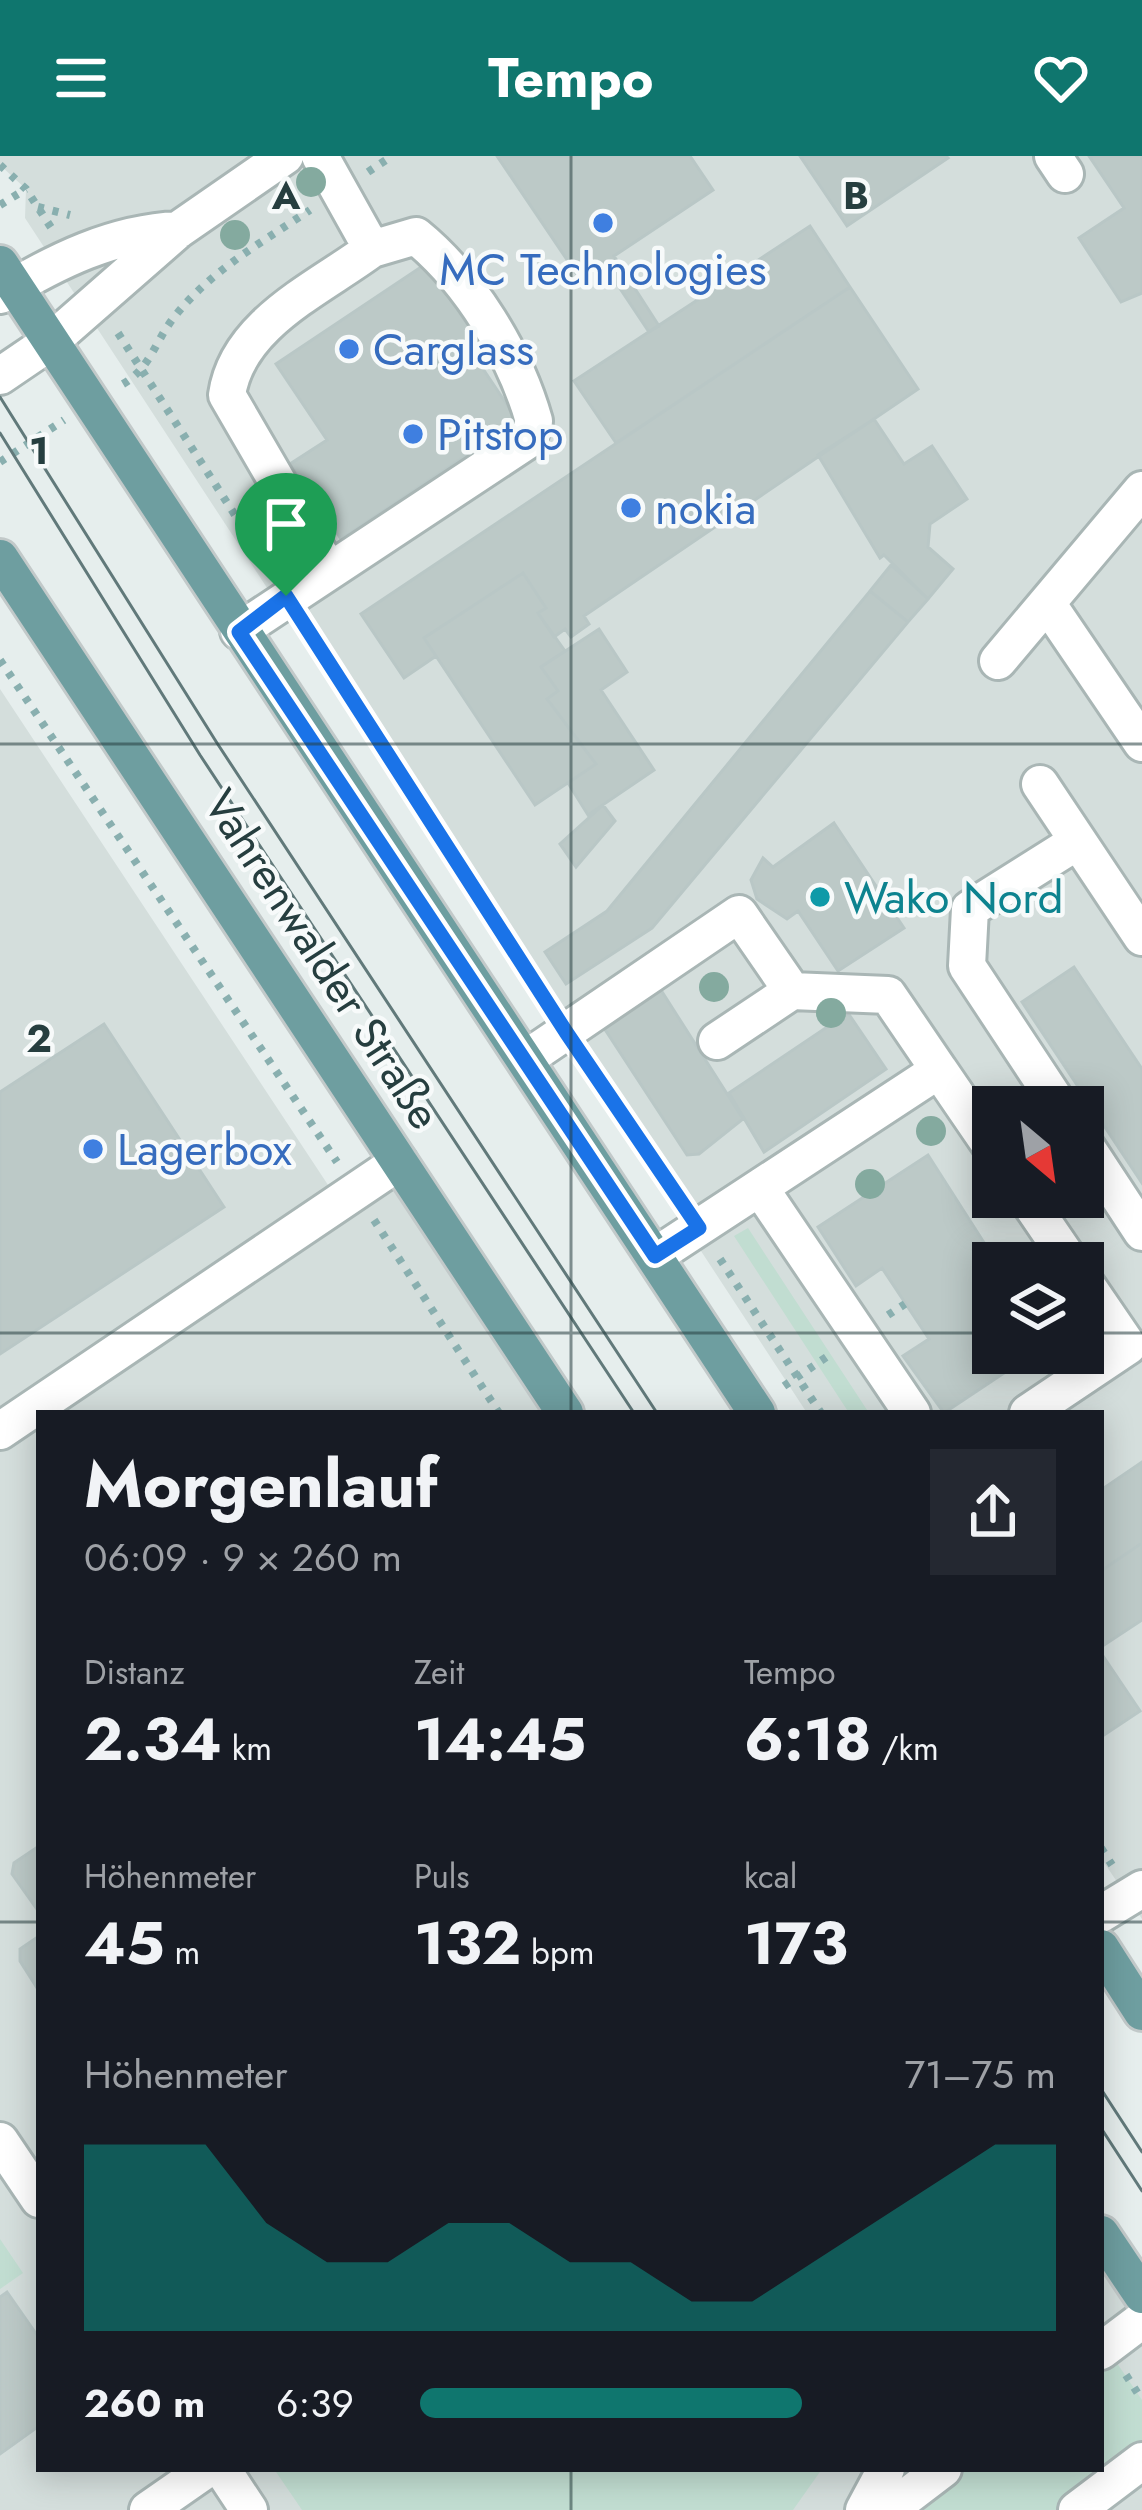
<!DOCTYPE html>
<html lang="de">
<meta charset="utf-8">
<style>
:root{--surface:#171b24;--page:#242831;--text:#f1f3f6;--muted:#9ea1a6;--accent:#0f766e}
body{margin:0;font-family:Jost,sans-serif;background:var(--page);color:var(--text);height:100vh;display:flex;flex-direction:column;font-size:45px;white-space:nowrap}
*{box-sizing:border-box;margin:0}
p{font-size:39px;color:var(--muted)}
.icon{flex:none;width:66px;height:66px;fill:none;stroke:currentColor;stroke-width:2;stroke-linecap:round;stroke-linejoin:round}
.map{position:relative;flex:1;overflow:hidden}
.details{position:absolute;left:36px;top:1254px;width:1068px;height:1062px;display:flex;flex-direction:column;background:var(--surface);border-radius:0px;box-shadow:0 6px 30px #0003}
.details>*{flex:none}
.needle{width:78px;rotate:151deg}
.tools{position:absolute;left:972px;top:930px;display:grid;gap:24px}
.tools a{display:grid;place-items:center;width:132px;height:132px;border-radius:0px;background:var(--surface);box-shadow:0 6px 30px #0003;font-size:60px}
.pin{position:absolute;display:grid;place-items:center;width:102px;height:102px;color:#fff;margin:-123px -51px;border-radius:50% 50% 50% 0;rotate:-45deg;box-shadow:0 0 12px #0007}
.pin .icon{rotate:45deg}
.round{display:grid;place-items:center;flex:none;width:126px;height:126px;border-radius:0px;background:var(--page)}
.head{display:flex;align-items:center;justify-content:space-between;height:204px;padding:0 48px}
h1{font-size:66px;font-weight:700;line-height:90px}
.figures{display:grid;grid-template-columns:repeat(3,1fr);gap:18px;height:204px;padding:12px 48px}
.figures div{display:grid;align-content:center}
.figures b{font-size:60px;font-weight:700}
.figures small{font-size:33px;font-weight:400}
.figures p{font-size:33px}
.chart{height:336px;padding:24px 48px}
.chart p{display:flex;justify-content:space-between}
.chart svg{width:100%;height:216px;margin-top:12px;fill:var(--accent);opacity:.7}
ul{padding:0 48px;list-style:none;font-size:39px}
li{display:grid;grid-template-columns:192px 144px 1fr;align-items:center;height:90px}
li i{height:30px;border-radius:15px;background:var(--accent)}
header{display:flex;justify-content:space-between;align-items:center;height:156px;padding:0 48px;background:var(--accent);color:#fff;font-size:54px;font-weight:700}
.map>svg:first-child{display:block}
.built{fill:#d4dedc;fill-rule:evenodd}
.green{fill:#c1ddd1}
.building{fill:#bcc9c7;stroke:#b9c7c6;stroke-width:3}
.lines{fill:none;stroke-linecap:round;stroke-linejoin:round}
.minor-casing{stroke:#a9b6b5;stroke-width:42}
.major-casing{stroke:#c2c9c9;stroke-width:42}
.path{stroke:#89afaf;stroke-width:8;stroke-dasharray:6 9;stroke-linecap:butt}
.minor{stroke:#fff;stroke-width:36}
.major{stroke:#6e9ea0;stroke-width:36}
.tram{stroke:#61797a;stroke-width:3}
.tree{fill:#84aa9f}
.route-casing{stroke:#fff;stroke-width:24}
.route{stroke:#1a73e8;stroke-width:15}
.grid{fill:none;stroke:#263e3f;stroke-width:3;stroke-opacity:0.55}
.shop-dot{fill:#3f7fe0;stroke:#f7fafa;stroke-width:4.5}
.culture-dot{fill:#0f9aa8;stroke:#f7fafa;stroke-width:4.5}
.labels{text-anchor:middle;stroke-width:9;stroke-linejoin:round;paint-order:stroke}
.shop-label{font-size:45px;fill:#366cbe;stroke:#f7fafa;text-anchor:start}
.culture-label{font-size:45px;fill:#0d838f;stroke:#f7fafa;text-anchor:start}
.street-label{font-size:45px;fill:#263e3f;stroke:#f7fafa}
.grid-label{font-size:39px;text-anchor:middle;font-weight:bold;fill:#263e3f;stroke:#f7fafa;stroke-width:9;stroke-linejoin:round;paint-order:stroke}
</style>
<header><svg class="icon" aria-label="menu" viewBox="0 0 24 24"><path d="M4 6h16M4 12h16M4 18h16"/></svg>Tempo<svg class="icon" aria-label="heart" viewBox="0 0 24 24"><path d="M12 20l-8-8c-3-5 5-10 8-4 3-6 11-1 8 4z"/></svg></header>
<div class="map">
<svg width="1142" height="2354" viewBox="0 0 1142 2354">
<rect width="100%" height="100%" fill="#e6eeed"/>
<path class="built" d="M 0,0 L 1142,0 L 1142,1763 L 1101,1702 L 1101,1257 L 807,1257 L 25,62 L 26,33 L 0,9 ZM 993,951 L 1083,951 L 1083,1041 L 993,1041 ZM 993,1107 L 1083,1107 L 1083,1197 L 993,1197 Z
M 0,533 L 334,1038 L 395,999 L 563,1257 L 39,1257 L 39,2313 L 1101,2313 L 1101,2078 L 1142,2139 L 1142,2354 L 0,2354 Z"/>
<path class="green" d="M 748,1072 L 869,1257 L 849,1257 L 734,1080 Z
M 0,2083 L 23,2117 L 0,2133 Z
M 1106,2191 L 1142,2244 L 1142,2305 L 1080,2354 L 864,2354 L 886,2313 L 1101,2313 L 1101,2195 Z
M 274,2313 L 822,2313 L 793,2354 L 302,2354 Z"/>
<path class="building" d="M 497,0 L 690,0 L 713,34 L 614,100 L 659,170 L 649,176 L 603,107 L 580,123 Z
M 800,0 L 946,0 L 948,2 L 847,70 Z
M 1089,0 L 1142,0 L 1142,137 L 1121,146 L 1079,82 L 1124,52 Z
M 810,70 L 850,131 L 616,287 L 574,225 Z
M 427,107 L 479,186 L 469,192 L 518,265 L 341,383 L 290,308 L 327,284 L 276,208 Z
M 850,131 L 918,233 L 584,460 L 589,468 L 571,481 L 565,473 L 554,481 L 538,457 L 546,452 L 523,417 L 424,482 L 436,500 L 404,522 L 361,458 Z
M 874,263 L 904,308 L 932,290 L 967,343 L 930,368 L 928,391 L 953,413 L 928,443 L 884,399 L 880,402 L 818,299 Z
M 891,409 L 928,443 L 908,466 L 870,435 Z
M 523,417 L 546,452 L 538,457 L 565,495 L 541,511 L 558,535 L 547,543 L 596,608 L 535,649 L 424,482 Z
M 870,435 L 908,466 L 652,772 L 566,828 L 545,796 L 607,755 Z
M 599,473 L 627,516 L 601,534 L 654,614 L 588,659 L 568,627 L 596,608 L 547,543 L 558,535 L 541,511 Z
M 603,649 L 615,665 L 576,711 L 560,688 Z
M 834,667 L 904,772 L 838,815 L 798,755 L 787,763 L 757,743 L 751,724 L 763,702 L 773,711 Z
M 1074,811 L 1142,913 L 1142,1027 L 1022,846 Z
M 659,831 L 743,963 L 699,998 L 687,999 L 602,869 Z
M 848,857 L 886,913 L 764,996 L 729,937 Z
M 104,868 L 224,1051 L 0,1198 L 0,936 Z
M 928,999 L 997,1107 L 993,1107 L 993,1197 L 1034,1197 L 944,1257 L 903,1200 L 929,1183 L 882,1112 L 856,1130 L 818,1071 Z
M 1142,1306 L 1142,1387 L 1101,1415 L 1101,1334 Z
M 1142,1387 L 1142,1464 L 1101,1491 L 1101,1415 Z
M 1101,1497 L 1140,1555 L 1101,1581 Z
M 39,1690 L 39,1756 L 12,1718 L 14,1707 Z
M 39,1780 L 39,1835 L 20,1805 L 20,1793 Z
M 7,2136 L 39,2182 L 39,2270 L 0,2298 L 0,2141 Z"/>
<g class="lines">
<defs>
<path id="minor" d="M 1053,0 L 1065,18
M 0,139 C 56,105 113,77 178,74
M 0,220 L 50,186 L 178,74 L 285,0
M 328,413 L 227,239 C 237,168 318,133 372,93
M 1047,447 L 1142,587
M 239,475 L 528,284 L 534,265 C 515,198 470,124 416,80 L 372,93 L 320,0
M 998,505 L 1142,334
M 1040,628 L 1142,781
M 717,885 L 792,835
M 527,902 L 739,758 L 792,835 L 888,839 L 939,914
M 1060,951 L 967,810 L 970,753 L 1078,685
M 1083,986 L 1142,1076
M 760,1032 L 912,1257
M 1026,1041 L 1071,1107
M 655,1100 L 939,914 L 993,993
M 1028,1257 L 1128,1190 L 1083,1124
M 0,1275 L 399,1006
M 1101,1758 L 1142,1733
M 0,1985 L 39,2043
M 1101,2195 L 1142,2164
M 222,2313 L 249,2354
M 148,2354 L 207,2313
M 864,2354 L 886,2313
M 889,2354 L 943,2313
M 1077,2354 L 1142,2305"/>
<path id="major" d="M 0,108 L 757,1257
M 0,402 L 565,1257
M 1101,1792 L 1142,1856
M 1101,2078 L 1142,2139"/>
</defs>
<use href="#minor" class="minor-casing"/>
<use href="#major" class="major-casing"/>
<path class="path" d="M 0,9 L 26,33 L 52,73
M 368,16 L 392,0
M 0,49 L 26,33
M 38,51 L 70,59
M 118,177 L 269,412
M 123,228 C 150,212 154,188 172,164 C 208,116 261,87 310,54
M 0,306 L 64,264
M 306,470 L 547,846
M 0,504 L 337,1006
M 585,904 L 678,1041
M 374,1064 L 499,1257
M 720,1103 L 821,1257
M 888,1159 L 905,1148
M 784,1230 L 831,1198
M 1101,1692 L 1112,1709
M 1126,2219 L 1142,2244"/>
<use href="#minor" class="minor"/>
<use href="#major" class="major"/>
<path class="tram" d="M 0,241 L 217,587 L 657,1257
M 0,277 L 200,599 L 634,1257
M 1101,1933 L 1142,1996
M 1101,1972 L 1142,2035"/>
</g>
<g class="tree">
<circle cx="311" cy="26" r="15"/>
<circle cx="235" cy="79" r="15"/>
<circle cx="714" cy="831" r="15"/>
<circle cx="831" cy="857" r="15"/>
<circle cx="931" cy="975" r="15"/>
<circle cx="870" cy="1028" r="15"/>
</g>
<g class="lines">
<defs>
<path id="route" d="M 286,440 L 566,876 L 699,1072 L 655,1100 L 239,476 Z"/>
</defs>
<use href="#route" class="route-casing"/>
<use href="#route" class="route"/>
</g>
<path class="grid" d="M 571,0 L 571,1257M 0,588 L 1142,588M 0,1177 L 993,1177M 1083,1177 L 1142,1177M 0,1766 L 39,1766M 1101,1766 L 1142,1766M 571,2313 L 571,2354"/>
<g class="shop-dot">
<circle cx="603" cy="67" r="12"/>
<circle cx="349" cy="193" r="12"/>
<circle cx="413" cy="278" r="12"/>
<circle cx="631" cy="352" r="12"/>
<circle cx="93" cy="993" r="12"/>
</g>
<circle class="culture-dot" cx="820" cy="741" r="12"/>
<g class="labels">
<g class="shop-label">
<text x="603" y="129" text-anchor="middle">MC Technologies</text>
<text x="373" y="209">Carglass</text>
<text x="437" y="294">Pitstop</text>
<text x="655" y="368">nokia</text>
<text x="117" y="1009">Lagerbox</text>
</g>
<g class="culture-label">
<text x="844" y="757">Wako Nord</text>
</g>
<g class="street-label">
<text transform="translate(323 803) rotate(57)" y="16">Vahrenwalder Straße</text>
</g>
</g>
<g class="grid-label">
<text x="286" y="53">A</text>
<text x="856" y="53">B</text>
<text x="39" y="308">1</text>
<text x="39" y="896">2</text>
</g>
</svg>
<div class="tools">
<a><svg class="needle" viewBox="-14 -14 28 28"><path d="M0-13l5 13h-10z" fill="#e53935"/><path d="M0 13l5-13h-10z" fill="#9ea1a6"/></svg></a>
<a><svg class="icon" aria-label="layers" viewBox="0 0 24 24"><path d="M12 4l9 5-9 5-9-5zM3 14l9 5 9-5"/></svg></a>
</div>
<div class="pin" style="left:286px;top:440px;background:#1e9e55"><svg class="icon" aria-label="arrive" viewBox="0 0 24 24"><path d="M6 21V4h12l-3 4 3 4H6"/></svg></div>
<section class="details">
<div class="head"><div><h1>Morgenlauf</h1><p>06:09 · 9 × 260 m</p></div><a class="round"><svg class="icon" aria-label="share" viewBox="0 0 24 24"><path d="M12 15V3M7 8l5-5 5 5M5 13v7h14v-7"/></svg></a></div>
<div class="figures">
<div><p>Distanz</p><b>2.34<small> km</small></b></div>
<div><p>Zeit</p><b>14:45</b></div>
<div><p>Tempo</p><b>6:18<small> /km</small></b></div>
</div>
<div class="figures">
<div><p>Höhenmeter</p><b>45<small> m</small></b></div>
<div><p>Puls</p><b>132<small> bpm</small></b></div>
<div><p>kcal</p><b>173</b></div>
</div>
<div class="chart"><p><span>Höhenmeter</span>71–75 m</p>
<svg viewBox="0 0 160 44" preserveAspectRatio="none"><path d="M0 44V6L10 6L20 6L30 22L40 30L50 30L60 22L70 22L80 30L90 30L100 38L110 38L120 30L130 22L140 14L150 6L160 6V44z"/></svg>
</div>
<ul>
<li><b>260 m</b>6:39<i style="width:60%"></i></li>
</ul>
</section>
</div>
